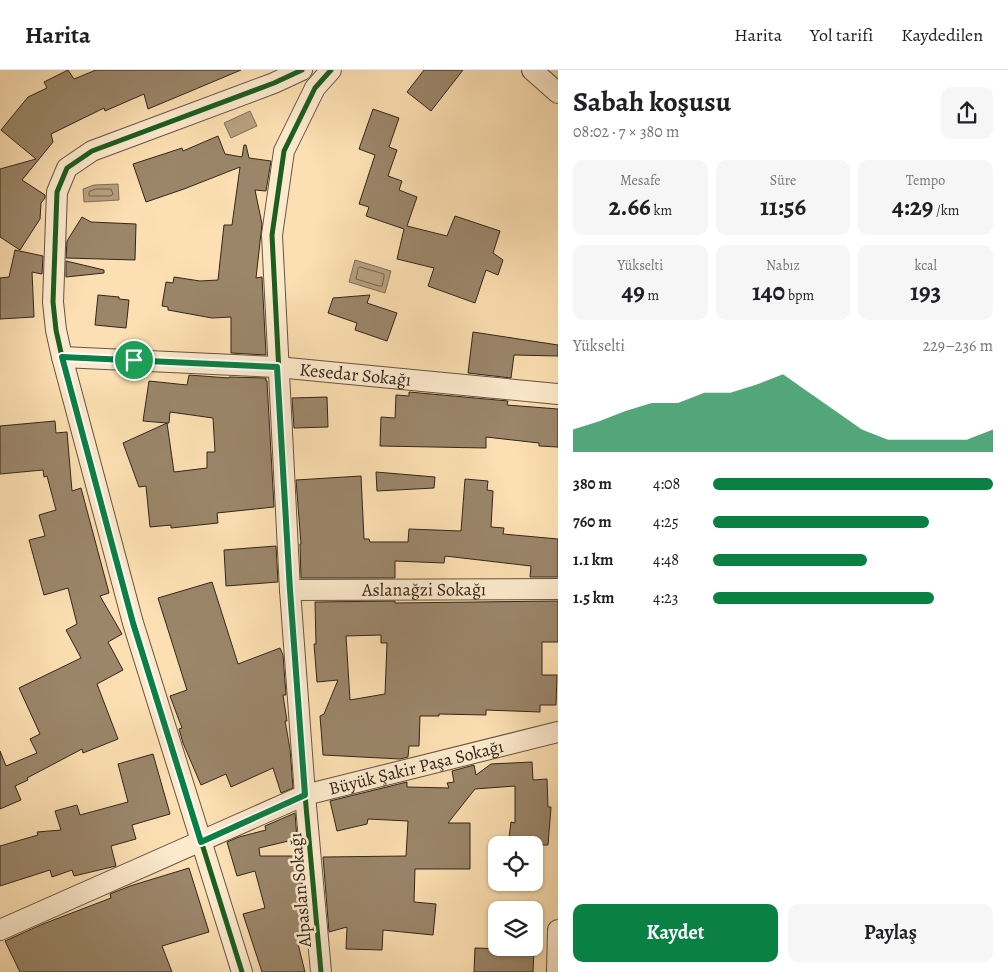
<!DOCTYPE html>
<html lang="tr">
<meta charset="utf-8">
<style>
:root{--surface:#fff;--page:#f6f6f6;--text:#202124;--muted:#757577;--line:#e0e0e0;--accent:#0b8043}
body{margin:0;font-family:Alegreya,serif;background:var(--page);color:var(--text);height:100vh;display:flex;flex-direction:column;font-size:19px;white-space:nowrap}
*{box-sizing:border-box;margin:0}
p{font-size:16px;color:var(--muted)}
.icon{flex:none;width:28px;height:28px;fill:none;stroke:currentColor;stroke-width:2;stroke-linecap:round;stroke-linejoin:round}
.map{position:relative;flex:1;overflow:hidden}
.drawer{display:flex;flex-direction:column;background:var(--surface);width:450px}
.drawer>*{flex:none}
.tools{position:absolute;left:488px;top:766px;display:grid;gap:10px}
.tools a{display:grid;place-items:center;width:55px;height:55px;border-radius:10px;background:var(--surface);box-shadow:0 1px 4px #0004;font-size:25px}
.pin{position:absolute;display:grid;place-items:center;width:42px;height:42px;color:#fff;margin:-21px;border:2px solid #fff;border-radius:50%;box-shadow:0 1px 5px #0007}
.round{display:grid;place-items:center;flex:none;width:52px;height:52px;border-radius:10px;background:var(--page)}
.summary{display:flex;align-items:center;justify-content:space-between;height:85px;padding:0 15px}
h1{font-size:28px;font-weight:600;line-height:38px}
.stats{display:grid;grid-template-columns:repeat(3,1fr);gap:8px;height:85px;padding:5px 15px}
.stats div{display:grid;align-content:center;border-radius:10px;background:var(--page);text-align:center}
.stats b{font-size:25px;font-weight:600}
.stats small{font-size:14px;font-weight:400}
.stats p{font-size:14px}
.chart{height:140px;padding:10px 15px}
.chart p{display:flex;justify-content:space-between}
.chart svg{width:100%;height:90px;margin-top:5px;fill:var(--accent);opacity:.7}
.action{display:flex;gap:10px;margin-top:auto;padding:10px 15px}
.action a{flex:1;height:58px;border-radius:10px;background:var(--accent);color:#fff;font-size:20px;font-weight:600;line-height:58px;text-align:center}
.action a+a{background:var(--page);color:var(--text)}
ul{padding:0 15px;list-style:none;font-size:16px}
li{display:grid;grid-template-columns:80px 60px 1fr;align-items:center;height:38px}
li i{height:12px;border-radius:6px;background:var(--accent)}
header{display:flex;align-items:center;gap:30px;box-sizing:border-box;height:70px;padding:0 25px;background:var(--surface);border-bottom:1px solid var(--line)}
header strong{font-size:24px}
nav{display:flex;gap:28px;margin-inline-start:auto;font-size:18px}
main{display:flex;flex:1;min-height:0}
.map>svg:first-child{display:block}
.water{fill:#b7a07f;stroke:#816f57}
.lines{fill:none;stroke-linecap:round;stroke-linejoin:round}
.shore{stroke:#74634e;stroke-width:1}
.building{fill:#9b866a;stroke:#31261c;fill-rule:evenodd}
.minor-casing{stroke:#645442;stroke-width:22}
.minor{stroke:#fdeacd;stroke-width:20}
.cycleway-casing{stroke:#fdeacd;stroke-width:8}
.cycleway{stroke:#1b5e20;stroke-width:5}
.route-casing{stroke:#fff;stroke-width:10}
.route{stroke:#0b8043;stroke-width:6}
.labels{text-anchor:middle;stroke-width:5;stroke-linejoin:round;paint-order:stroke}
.street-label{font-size:18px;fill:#31261c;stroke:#fdeacd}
</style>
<header>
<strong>Harita</strong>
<nav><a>Harita</a><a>Yol tarifi</a><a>Kaydedilen</a></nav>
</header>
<main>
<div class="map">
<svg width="558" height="902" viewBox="0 0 558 902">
<rect width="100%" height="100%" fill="#fcdfb2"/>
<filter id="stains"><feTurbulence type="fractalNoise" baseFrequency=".004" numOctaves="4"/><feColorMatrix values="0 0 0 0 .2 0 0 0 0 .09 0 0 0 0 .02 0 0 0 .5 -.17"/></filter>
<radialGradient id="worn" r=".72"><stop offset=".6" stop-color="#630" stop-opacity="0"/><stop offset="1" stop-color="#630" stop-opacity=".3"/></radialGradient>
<path class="water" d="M 250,41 L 257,56 L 231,68 L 224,53 Z
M 118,114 L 119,130 L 84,132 L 83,119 L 94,115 Z
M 355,190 L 391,201 L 385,223 L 349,212 Z"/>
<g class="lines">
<path class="shore" d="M 96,119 L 111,119 L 113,124 L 111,126 L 89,126 L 89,122 Z
M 360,197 L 384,204 L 384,207 L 382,216 L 379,216 L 356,209 L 358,199 Z"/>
</g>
<path class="building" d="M 68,0 L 74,9 L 96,0 L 241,0 L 148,39 L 144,24 L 105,41 L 104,38 L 51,64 L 53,72 L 22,110 L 45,125 L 45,128 L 41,133 L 40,149 L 20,180 L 0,167 L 0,99 L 36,89 L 1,60 L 28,27 L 47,18 L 44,12 Z
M 424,0 L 463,0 L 431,41 L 407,22 Z
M 373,39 L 399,48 L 389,77 L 397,80 L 388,106 L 402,111 L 399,120 L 417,127 L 407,156 L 447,166 L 455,146 L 500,161 L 493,183 L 503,190 L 498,205 L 486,200 L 475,233 L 428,216 L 434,198 L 397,189 L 404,159 L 366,146 L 369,137 L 359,134 L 375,85 L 359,79 Z
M 218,66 L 225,84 L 242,87 L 244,75 L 246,75 L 249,88 L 271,91 L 266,121 L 255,120 L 262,154 L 256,208 L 262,207 L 266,285 L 231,283 L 231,247 L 212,248 L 168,240 L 168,237 L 162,236 L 166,212 L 173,213 L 174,207 L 200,211 L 218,210 L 224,155 L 232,155 L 240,97 L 184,119 L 146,132 L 133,94 L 173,81 L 182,78 L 183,81 Z
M 82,147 L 91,152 L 136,154 L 135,190 L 66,188 L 67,171 Z
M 15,180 L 43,186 L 42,204 L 32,202 L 34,247 L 0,249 L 0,208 L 9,207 Z
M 66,191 L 104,200 L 104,203 L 66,207 Z
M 98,225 L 119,227 L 119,229 L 129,230 L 126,258 L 95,255 Z
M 370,225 L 367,233 L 397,243 L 387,271 L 355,260 L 357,253 L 328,243 L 333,228 Z
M 473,262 L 558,275 L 558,286 L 514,285 L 511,308 L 468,303 Z
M 189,305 L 229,308 L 229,307 L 266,308 L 266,311 L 267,311 L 274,437 L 217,443 L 218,453 L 171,458 L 171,455 L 150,457 L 146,416 L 139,417 L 123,373 L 167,353 L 143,351 L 149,311 L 187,315 ZM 170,342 L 213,348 L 215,382 L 207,382 L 207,398 L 174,402 L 167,353 L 169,353 Z
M 409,322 L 508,331 L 507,335 L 558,339 L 558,377 L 539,376 L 539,373 L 486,367 L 486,378 L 380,376 L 381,347 L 395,348 L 396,325 L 409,326 Z
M 327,327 L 328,357 L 294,358 L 292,328 Z
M 55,351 L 56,363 L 67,362 L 72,421 L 81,418 L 109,523 L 100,526 L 122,564 L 108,572 L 123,600 L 97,614 L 118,669 L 83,683 L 82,679 L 27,708 L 28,710 L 15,716 L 21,730 L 0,739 L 0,681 L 6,696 L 37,683 L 30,669 L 40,664 L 19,618 L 81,588 L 66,560 L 77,554 L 68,518 L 44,525 L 29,470 L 45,466 L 39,445 L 56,440 L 47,406 L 44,407 L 43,400 L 0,404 L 0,356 Z
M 376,402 L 435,407 L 434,418 L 377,421 Z
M 361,406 L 364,469 L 369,469 L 370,472 L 408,472 L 409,459 L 461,461 L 465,409 L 488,411 L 487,420 L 493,421 L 491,457 L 504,458 L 503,464 L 558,469 L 558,507 L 530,507 L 531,496 L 445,486 L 444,493 L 395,491 L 395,508 L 301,508 L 300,474 L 301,474 L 296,410 Z
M 276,476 L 278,512 L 226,516 L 224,480 Z
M 212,512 L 238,594 L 280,578 L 283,585 L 286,625 L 283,625 L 287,651 L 285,651 L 290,679 L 293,718 L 281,723 L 273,698 L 231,717 L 226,704 L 201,715 L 183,673 L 179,659 L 182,658 L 170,626 L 187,620 L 158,528 Z
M 395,531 L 395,533 L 558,531 L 558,572 L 542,572 L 542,605 L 557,605 L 556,635 L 540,635 L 540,642 L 486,640 L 486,645 L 439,644 L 439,646 L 420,646 L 419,676 L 409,676 L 408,687 L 400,689 L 323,685 L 320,646 L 324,644 L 338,610 L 317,612 L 314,574 L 316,574 L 315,532 ZM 381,565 L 381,573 L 387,573 L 385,624 L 350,630 L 346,566 Z
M 153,684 L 170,744 L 132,755 L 136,769 L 111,776 L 116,796 L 74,806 L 72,800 L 52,807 L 50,800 L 0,816 L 0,776 L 38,765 L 37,762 L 61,760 L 55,741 L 77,735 L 80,745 L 128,732 L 118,694 Z
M 532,692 L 533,710 L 547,709 L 548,737 L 551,737 L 548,775 L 508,775 L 511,752 L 515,753 L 515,716 L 475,719 L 448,753 L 470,753 L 470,799 L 415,799 L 414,832 L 436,834 L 433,865 L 383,860 L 382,880 L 346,879 L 347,857 L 329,862 L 323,787 L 406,786 L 408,751 L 368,749 L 367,754 L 337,761 L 330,731 L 407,712 L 407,717 L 449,718 L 447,713 L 454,712 L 452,701 L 474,695 L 476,705 L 491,694 Z
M 295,743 L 297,769 L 259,778 L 260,786 L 299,786 L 306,868 L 297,870 L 305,902 L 262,902 L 243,844 L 265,838 L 255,801 L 237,806 L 227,772 L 239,767 L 266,760 L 265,756 Z
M 189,798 L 209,862 L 162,876 L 172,902 L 20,902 L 5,871 L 43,854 L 111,828 L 110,824 L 130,816 Z
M 475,878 L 534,880 L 533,902 L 474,902 Z"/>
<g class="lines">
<defs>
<g id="minor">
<path d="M 532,0 L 558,23"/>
<path id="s1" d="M 62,287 L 277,297 L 558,324"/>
<path id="s2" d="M 290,520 L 558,519"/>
<path id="s3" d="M 0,860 L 305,725 L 558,662"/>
<path d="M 242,902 L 133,553 L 62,287 L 56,260 L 53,232 L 57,122 L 67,98 L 92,81 L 274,13 L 302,0"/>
<path d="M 321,902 L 305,725 L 290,520 L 272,165 L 284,81 L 315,18 L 331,0"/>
<path d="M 557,902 L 558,860"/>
</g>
</defs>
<use href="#minor" class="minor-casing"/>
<use href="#minor" class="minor"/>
<defs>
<path id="cycleway" d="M 242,902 L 133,553 L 62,287 L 56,260 L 53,232 L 57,122 L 67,98 L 92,81 L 274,13 L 302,0
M 321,902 L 305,725 L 290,520 L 272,165 L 284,81 L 315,18 L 331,0"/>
</defs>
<use href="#cycleway" class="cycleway-casing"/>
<use href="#cycleway" class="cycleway"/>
</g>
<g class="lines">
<defs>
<path id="route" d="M 62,287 L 277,297 L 290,520 L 305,725 L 201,772 L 133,553 Z"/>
</defs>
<use href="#route" class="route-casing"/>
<use href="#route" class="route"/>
</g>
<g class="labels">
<g class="street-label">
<text dy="6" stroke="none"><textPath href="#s1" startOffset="294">Kesedar Sokağı</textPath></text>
<text dy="6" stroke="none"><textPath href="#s2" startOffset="134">Aslanağzi Sokağı</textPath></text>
<text dy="6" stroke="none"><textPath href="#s3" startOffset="448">Büyük Şakir Paşa Sokağı</textPath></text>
<text transform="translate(300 820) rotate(-95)" y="6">Alpaslan Sokağı</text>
</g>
</g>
<rect width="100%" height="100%" filter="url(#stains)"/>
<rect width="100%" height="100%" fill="url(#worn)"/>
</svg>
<div class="tools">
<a><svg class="icon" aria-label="locate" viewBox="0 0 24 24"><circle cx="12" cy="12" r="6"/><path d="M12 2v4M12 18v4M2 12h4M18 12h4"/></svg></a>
<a><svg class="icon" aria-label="layers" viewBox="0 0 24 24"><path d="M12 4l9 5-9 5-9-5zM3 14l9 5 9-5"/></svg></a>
</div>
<div class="pin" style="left:134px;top:290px;background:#1e9e55"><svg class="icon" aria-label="arrive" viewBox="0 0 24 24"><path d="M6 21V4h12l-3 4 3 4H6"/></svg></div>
</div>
<section class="drawer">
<div class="summary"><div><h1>Sabah koşusu</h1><p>08:02 · 7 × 380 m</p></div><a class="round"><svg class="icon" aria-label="share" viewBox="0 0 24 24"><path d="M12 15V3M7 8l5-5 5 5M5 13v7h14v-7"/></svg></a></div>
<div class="stats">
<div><p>Mesafe</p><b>2.66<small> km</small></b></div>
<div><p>Süre</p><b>11:56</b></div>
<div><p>Tempo</p><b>4:29<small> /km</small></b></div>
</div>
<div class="stats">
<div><p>Yükselti</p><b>49<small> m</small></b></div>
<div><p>Nabız</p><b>140<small> bpm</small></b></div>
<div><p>kcal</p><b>193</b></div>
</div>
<div class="chart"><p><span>Yükselti</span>229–236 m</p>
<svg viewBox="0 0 160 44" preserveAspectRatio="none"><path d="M0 44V33L10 29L20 24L30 20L40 20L50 15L60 15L70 11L80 6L90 15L100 24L110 33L120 38L130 38L140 38L150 38L160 33V44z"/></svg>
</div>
<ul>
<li><b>380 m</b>4:08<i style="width:100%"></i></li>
<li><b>760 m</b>4:25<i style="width:77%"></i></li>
<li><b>1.1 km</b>4:48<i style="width:55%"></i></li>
<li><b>1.5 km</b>4:23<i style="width:79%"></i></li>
</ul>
<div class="action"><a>Kaydet</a><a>Paylaş</a></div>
</section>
</main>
